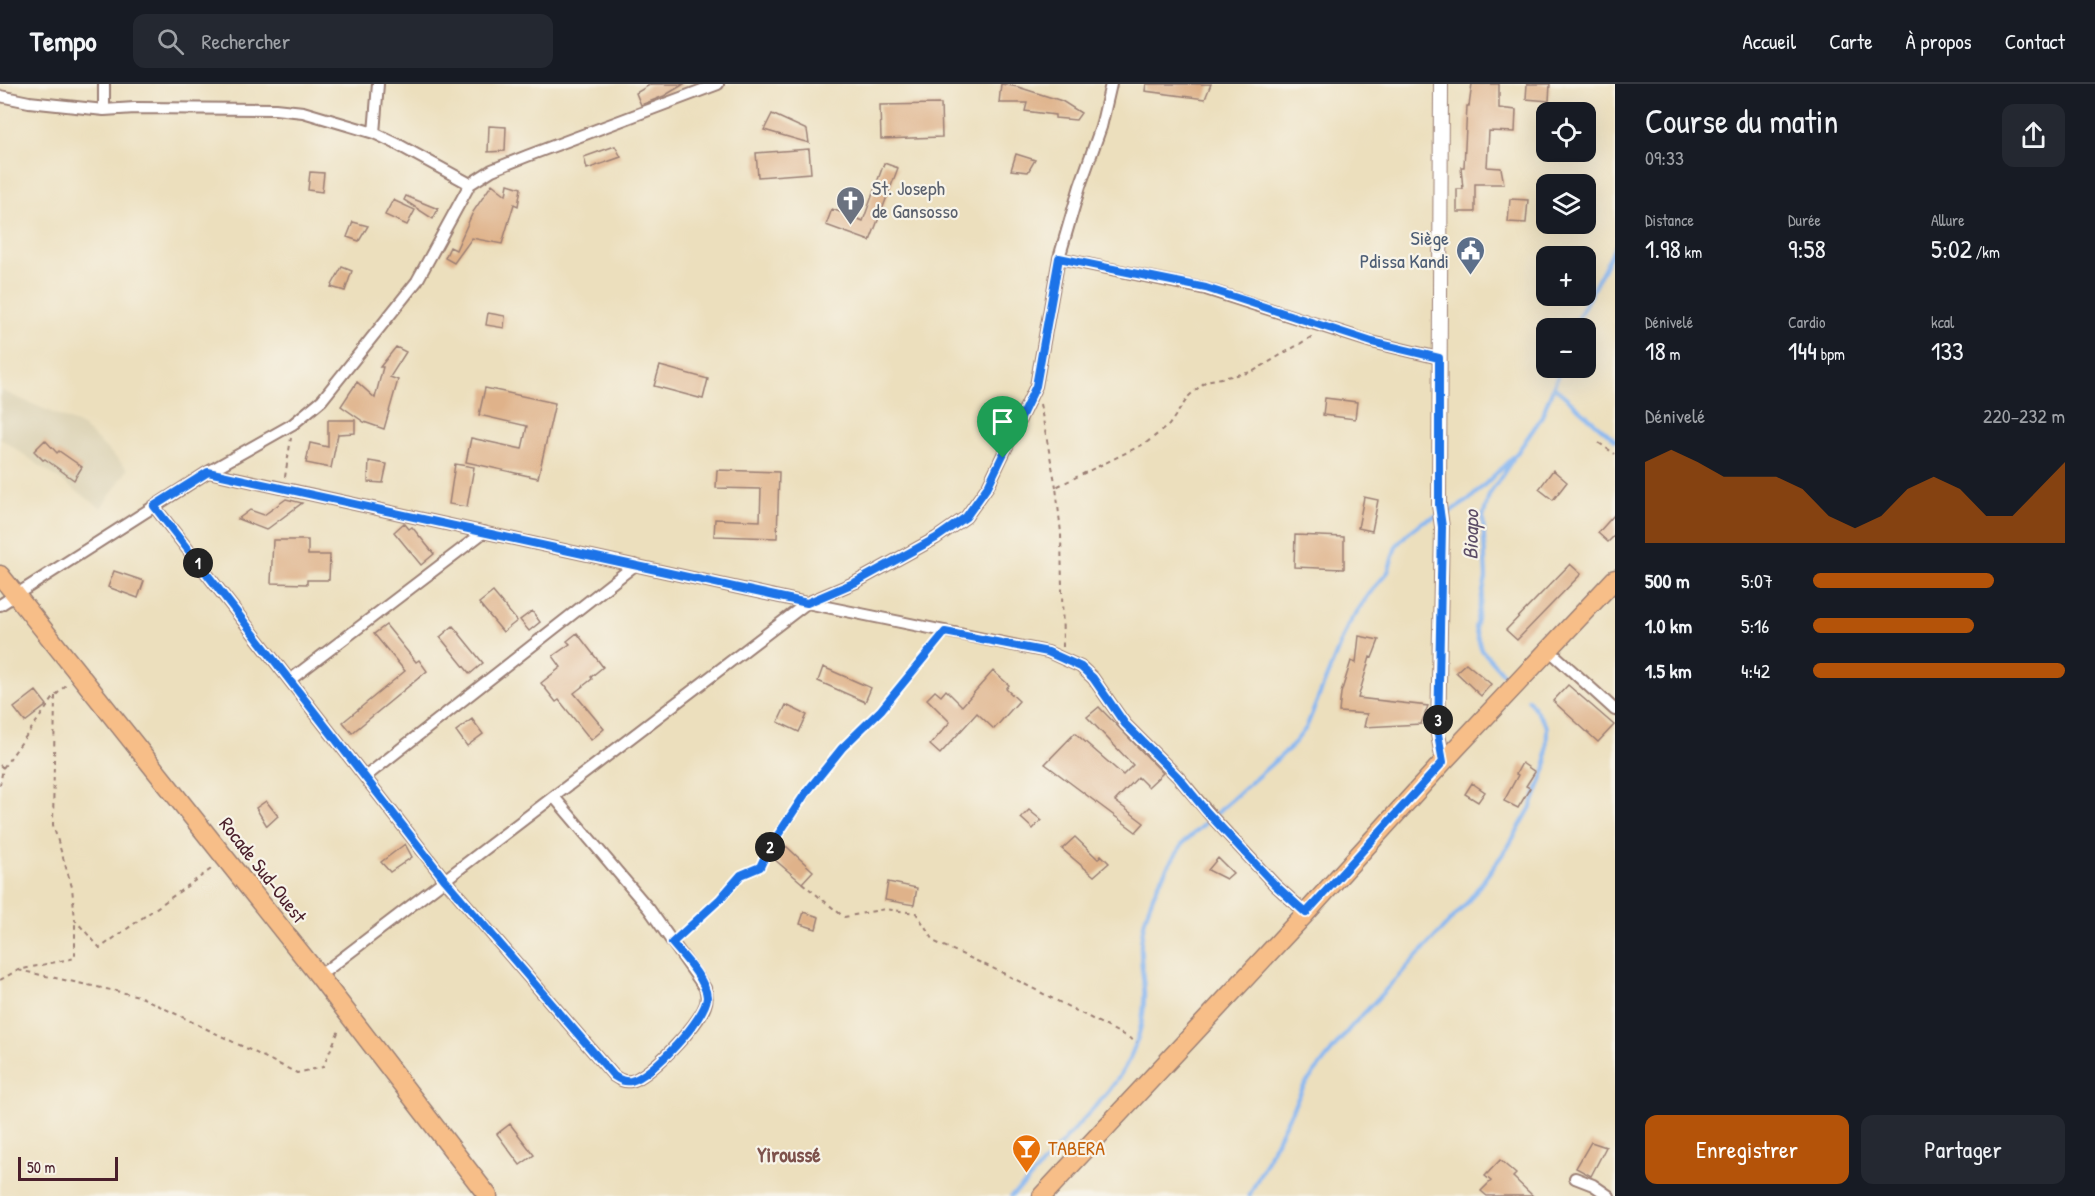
<!DOCTYPE html>
<html lang="fr">
<meta charset="utf-8">
<style>
:root{--surface:#171b24;--page:#242831;--text:#f1f3f6;--muted:#9ea1a6;--line:#363941;--accent:#b45309}
body{margin:0;font-family:"Patrick Hand",sans-serif;background:var(--page);color:var(--text);height:100vh;display:flex;flex-direction:column;font-size:22px;white-space:nowrap}
*{box-sizing:border-box;margin:0}
p{font-size:20px;color:var(--muted)}
.icon{flex:none;width:33px;height:33px;fill:none;stroke:currentColor;stroke-width:2;stroke-linecap:round;stroke-linejoin:round}
.map{position:relative;flex:1;overflow:hidden}
.side{display:flex;flex-direction:column;background:var(--surface);width:480px}
.side>*{flex:none}
.controls{position:absolute;left:1536px;top:18px;display:grid;gap:12px}
.controls a{display:grid;place-items:center;width:60px;height:60px;border-radius:12px;background:var(--surface);box-shadow:0 6px 24px #0002;font-size:30px}
.scale{position:absolute;left:18px;bottom:15px;width:100px;box-sizing:border-box;padding-left:6px;border:3px solid #4a1f2b;border-top:0;font-size:16px;line-height:21px;white-space:nowrap;color:#4a1f2b;-webkit-text-stroke:4px #f7f3e8;paint-order:stroke}
.pin{position:absolute;display:grid;place-items:center;width:51px;height:51px;color:#fff;margin:-62px -26px;border-radius:50% 50% 50% 0;rotate:-45deg;box-shadow:0 0 6px #0007}
.pin .icon{rotate:45deg}
.km{position:absolute;width:30px;height:30px;margin:-15px;border-radius:50%;background:#222;color:#fff;font-size:16px;line-height:30px;text-align:center}
.round{display:grid;place-items:center;flex:none;width:63px;height:63px;border-radius:12px;background:var(--page)}
.headline{display:flex;align-items:center;justify-content:space-between;height:102px;padding:0 30px}
h1{font-size:33px;font-weight:600;line-height:45px}
.stats{display:grid;grid-template-columns:repeat(3,1fr);gap:9px;height:102px;padding:6px 30px}
.stats div{display:grid;align-content:center}
.stats b{font-size:26px;font-weight:600}
.stats small{font-size:16px;font-weight:400}
.stats p{font-size:16px}
.chart{height:168px;padding:12px 30px}
.chart p{display:flex;justify-content:space-between}
.chart svg{width:100%;height:108px;margin-top:6px;fill:var(--accent);opacity:.7}
.primary-button{display:flex;gap:12px;margin-top:auto;padding:12px 30px}
.primary-button a{flex:1;height:69px;border-radius:12px;background:var(--accent);color:#fff;font-size:24px;font-weight:600;line-height:69px;text-align:center}
.primary-button a+a{background:var(--page);color:var(--text)}
ul{padding:0 30px;list-style:none;font-size:20px}
li{display:grid;grid-template-columns:96px 72px 1fr;align-items:center;height:45px}
li i{height:15px;border-radius:8px;background:var(--accent)}
header{display:flex;align-items:center;gap:36px;box-sizing:border-box;height:84px;padding:0 30px;background:var(--surface);border-bottom:2px solid var(--line)}
header strong{font-size:28px}
nav{display:flex;gap:33px;margin-inline-start:auto;font-size:21px}
.search{width:420px;height:54px;background:var(--page);display:flex;align-items:center;gap:15px;box-sizing:border-box;padding:0 21px;border-radius:12px;color:var(--muted);font-size:22px}
main{display:flex;flex:1;min-height:0}
.map>svg:first-child{display:block}
.built{fill:#dad0b1}
.lines{fill:none;stroke-linecap:round;stroke-linejoin:round}
.stream{stroke:#87b7f2;stroke-width:4}
.building{fill:#dfb28a}
.minor-casing{stroke:#9b7f74;stroke-width:14}
.tertiary-casing{stroke:#9b7f74;stroke-width:16}
.primary-casing{stroke:#9b7f74;stroke-width:21}
.path{stroke:#9b7f74;stroke-width:2;stroke-dasharray:4.5 4.5;stroke-linecap:butt}
.minor{stroke:#fff;stroke-width:10}
.tertiary{stroke:#fff;stroke-width:14}
.primary{stroke:#f7be88;stroke-width:18}
.route-casing{stroke:#fff;stroke-width:12}
.route{stroke:#1a73e8;stroke-width:8}
.labels{text-anchor:middle;stroke-width:4.5;stroke-linejoin:round;paint-order:stroke}
.worship-label{font-size:20px;fill:#5b616d;stroke:#f7f3e8;text-anchor:start}
.service-label{font-size:20px;fill:#4e5e75;stroke:#f7f3e8;text-anchor:end}
.street-label{font-size:20px;fill:#4a1f2b;stroke:#f7f3e8}
.food-label{font-size:20px;fill:#c56008;stroke:#f7f3e8;text-anchor:start}
.water-label{font-size:21px;font-style:italic;fill:#5c4d67;stroke:#f7f3e8}
.neighbourhood-label{font-size:21px;font-weight:bold;fill:#7e524c;stroke:#f7f3e8}
</style>
<header>
<strong>Tempo</strong>
<div class="search"><svg class="icon" aria-label="search" viewBox="0 0 24 24"><circle cx="10" cy="10" r="6"/><path d="M15 15l6 6"/></svg>Rechercher</div>
<nav><a>Accueil</a><a>Carte</a><a>À propos</a><a>Contact</a></nav>
</header>
<main>
<div class="map">
<svg width="1615" height="1112" viewBox="0 0 1615 1112">
<rect width="100%" height="100%" fill="#f7f3e8"/>
<filter id="ink" filterUnits="userSpaceOnUse"><feTurbulence type="fractalNoise" baseFrequency=".0167" numOctaves="2"/><feDisplacementMap in="SourceGraphic" scale="12" xChannelSelector="R" yChannelSelector="G"/><feConvolveMatrix kernelMatrix="1 2 1 2 8 2 1 2 1" color-interpolation-filters="sRGB"/></filter>
<filter id="wash" filterUnits="userSpaceOnUse"><feTurbulence type="fractalNoise" baseFrequency=".008" numOctaves="4" result="noise"/><feDisplacementMap in="SourceGraphic" scale="24" xChannelSelector="R" yChannelSelector="G"/><feGaussianBlur stdDeviation="1.35" result="paint"/><feColorMatrix in="noise" values="0 0 0 0 0 0 0 0 0 0 0 0 0 0 0 0 0 1.4 0 .05"/><feComposite in="paint" operator="in"/></filter>
<g filter="url(#wash)">
<rect width="100%" height="100%" fill="#ecdfbd"/>
<path class="built" d="M 0,306 L 81,341 L 128,385 L 101,424 L 0,354 Z"/>
<g class="lines">
<path class="stream" d="M 1573,244 L 1615,163
M 1553,302 L 1615,356
M 1517,369 L 1541,334 L 1561,284
M 1505,592 L 1481,565 L 1475,544 L 1486,494 L 1483,434 L 1489,411 L 1513,375
M 1011,1112 L 1025,1100 L 1108,1008 C 1132,978 1146,944 1144,905 C 1143,890 1140,874 1141,859 C 1144,822 1163,787 1184,758 L 1292,662 L 1306,644 L 1348,541 L 1372,506 L 1388,488 L 1396,462 L 1407,450 L 1424,437 L 1452,427 L 1470,415 L 1517,369
M 1249,1112 L 1304,1002 L 1350,944 L 1466,820 L 1508,763 L 1531,723 L 1546,683 L 1547,643 L 1528,615"/>
</g>
<g id="blocks">
<path class="building" d="M 651,0 L 684,0 L 664,12 L 641,21 L 636,9 Z
M 1001,0 L 1018,3 L 1062,17 L 1081,29 L 1076,36 L 1055,34 L 1055,31 L 1025,27 L 1027,19 L 999,19 Z
M 1146,0 L 1211,0 L 1205,15 L 1145,7 Z
M 1472,0 L 1499,0 L 1499,24 L 1516,26 L 1515,48 L 1489,47 L 1487,83 L 1501,84 L 1504,100 L 1475,100 L 1475,128 L 1457,128 L 1457,105 L 1463,105 L 1461,83 L 1464,83 L 1467,22 L 1469,22 Z
M 1527,0 L 1550,0 L 1549,17 L 1526,15 Z
M 941,20 L 942,53 L 881,55 L 880,21 Z
M 772,30 L 807,46 L 809,59 L 764,46 Z
M 489,42 L 506,43 L 505,67 L 488,68 Z
M 615,62 L 621,73 L 587,85 L 584,73 Z
M 809,65 L 811,89 L 758,93 L 756,69 Z
M 1016,70 L 1035,76 L 1028,88 L 1011,86 Z
M 884,79 L 898,84 L 870,157 L 826,141 L 832,125 L 863,137 Z
M 310,88 L 324,89 L 322,108 L 308,106 Z
M 492,100 L 506,111 L 508,100 L 521,104 L 518,122 L 514,120 L 502,160 L 472,154 L 454,179 L 445,174 L 450,163 L 456,166 L 473,128 Z
M 406,112 L 438,125 L 433,135 L 404,116 Z
M 1510,115 L 1528,116 L 1526,139 L 1508,138 Z
M 393,116 L 415,126 L 407,141 L 385,131 Z
M 353,138 L 368,142 L 359,157 L 347,153 Z
M 342,183 L 352,187 L 345,207 L 331,203 Z
M 488,229 L 505,232 L 504,244 L 486,241 Z
M 396,263 L 406,268 L 390,293 L 398,296 L 384,345 L 364,338 L 341,322 L 357,298 L 375,314 L 383,283 L 380,283 Z
M 660,282 L 708,295 L 703,315 L 654,302 Z
M 485,304 L 555,319 L 538,394 L 466,378 L 471,354 L 522,365 L 527,342 L 479,331 Z
M 1325,314 L 1357,318 L 1355,335 L 1323,331 Z
M 328,336 L 355,336 L 355,349 L 338,350 L 331,384 L 306,379 L 310,359 L 328,363 Z
M 45,356 L 57,369 L 59,367 L 82,383 L 74,396 L 45,375 L 43,376 L 34,367 Z
M 369,377 L 387,380 L 383,399 L 368,398 Z
M 455,380 L 474,383 L 467,423 L 449,420 Z
M 717,386 L 779,388 L 777,454 L 714,452 L 715,435 L 760,437 L 761,405 L 716,404 Z
M 1553,386 L 1567,398 L 1553,416 L 1539,405 Z
M 1364,413 L 1378,416 L 1372,447 L 1358,444 Z
M 286,415 L 302,419 L 266,446 L 238,435 L 250,426 L 264,431 Z
M 1615,430 L 1615,451 L 1608,458 L 1598,449 Z
M 404,439 L 409,445 L 412,443 L 434,470 L 421,481 L 394,448 Z
M 1295,451 L 1344,453 L 1344,485 L 1294,483 Z
M 273,456 L 308,456 L 308,471 L 330,471 L 329,496 L 307,496 L 307,500 L 271,499 Z
M 1570,480 L 1581,490 L 1517,556 L 1506,546 Z
M 114,487 L 144,497 L 138,514 L 108,503 Z
M 493,508 L 517,537 L 503,548 L 479,519 Z
M 532,527 L 540,538 L 529,547 L 520,536 Z
M 386,541 L 416,578 L 419,576 L 427,587 L 352,649 L 343,638 L 405,587 L 374,550 Z
M 453,542 L 483,579 L 470,590 L 440,553 Z
M 577,549 L 603,583 L 591,593 L 592,595 L 574,609 L 604,645 L 591,656 L 559,616 L 556,618 L 541,599 L 561,583 L 553,572 L 570,560 L 567,557 Z
M 1359,552 L 1379,556 L 1372,574 L 1370,573 L 1358,614 L 1428,622 L 1421,640 L 1364,643 L 1367,630 L 1339,628 L 1341,609 L 1351,577 L 1356,579 Z
M 1466,579 L 1491,600 L 1481,612 L 1456,588 Z
M 823,583 L 871,604 L 865,618 L 818,597 Z
M 993,587 L 1009,601 L 1006,605 L 1019,617 L 994,645 L 977,629 L 940,670 L 930,661 L 950,638 L 927,615 L 935,607 L 941,612 L 946,606 L 962,622 Z
M 1568,601 L 1614,641 L 1598,658 L 1553,617 Z
M 36,607 L 47,621 L 25,638 L 14,624 Z
M 786,621 L 807,631 L 799,648 L 778,638 Z
M 1099,623 L 1163,689 L 1148,703 L 1138,693 L 1115,717 L 1144,739 L 1136,748 L 1045,680 L 1075,649 L 1123,691 L 1133,681 L 1087,633 Z
M 472,635 L 483,650 L 467,662 L 456,647 Z
M 1522,679 L 1535,688 L 1526,702 L 1530,704 L 1518,724 L 1504,717 L 1518,691 L 1516,690 Z
M 1472,699 L 1485,708 L 1478,718 L 1465,710 Z
M 266,717 L 278,732 L 267,742 L 256,724 Z
M 1029,726 L 1041,736 L 1033,745 L 1021,734 Z
M 1075,753 L 1098,775 L 1101,771 L 1109,779 L 1094,792 L 1062,765 Z
M 405,760 L 412,773 L 390,788 L 381,778 Z
M 786,762 L 813,787 L 802,799 L 774,775 Z
M 1218,774 L 1233,789 L 1226,795 L 1208,786 Z
M 888,798 L 917,804 L 914,821 L 885,816 Z
M 804,828 L 819,833 L 816,845 L 800,840 Z
M 510,1040 L 534,1071 L 520,1081 L 497,1050 Z
M 1591,1058 L 1606,1063 L 1591,1092 L 1576,1084 Z
M 1500,1076 L 1516,1090 L 1513,1093 L 1533,1112 L 1487,1112 L 1481,1107 L 1491,1097 L 1485,1092 Z"/>
</g>
</g>
<g filter="url(#ink)">
<use href="#blocks" fill-opacity="0" stroke="#9b7f74" stroke-width="1.5"/>
<g class="lines">
<defs>
<path id="minor" d="M 104,0 L 104,26
M 0,12 L 29,18 L 104,26 L 135,24 L 275,25 L 303,28 L 374,49 L 395,59 L 470,100
M 374,49 L 378,0
M 1059,174 L 1206,205 L 1372,258 L 1439,274
M 208,388 L 807,519 L 1048,568 L 1081,583 L 1093,594 L 1125,640 L 1179,694 L 1211,732 L 1275,801 L 1306,829
M 154,422 L 445,796 L 614,992 C 620,996 624,998 631,997 C 650,993 698,941 705,922 C 707,917 707,910 705,904 L 649,825 L 554,713
M 0,521 L 208,388 L 293,340 L 322,316 L 417,197 L 470,100 L 492,86 L 527,72 L 718,0
M 1549,566 L 1615,626
M 290,596 L 484,448
M 365,693 L 635,481
M 319,892 L 807,519 L 856,498 L 936,454 L 966,433 L 988,402 L 1036,302 L 1059,174 L 1080,102 L 1101,43 L 1111,0
M 1575,1094 L 1593,1101 L 1609,1112"/>
<path id="tertiary" d="M 1441,0 L 1439,421 L 1442,443 L 1438,650 L 1443,678"/>
<path id="primary" d="M 0,491 L 319,892 L 488,1112
M 1042,1112 L 1306,829 L 1443,678 L 1615,495"/>
</defs>
<use href="#minor" class="minor-casing"/>
<use href="#tertiary" class="tertiary-casing"/>
<use href="#primary" class="primary-casing"/>
<path class="path" d="M 1040,320 L 1056,403
M 1599,359 L 1615,370
M 285,393 L 291,354
M 1063,563 L 1061,449 L 1056,403 L 1146,359 L 1169,341 L 1189,312 L 1206,297 L 1252,288 L 1313,252
M 55,612 L 53,741 L 72,803 L 75,836 L 100,864 L 214,783
M 0,681 L 3,684 L 0,701
M 3,684 L 55,612 L 67,600
M 802,799 L 844,833 L 885,825 L 916,829 L 935,858 L 1001,888 L 1137,958
M 681,851 L 720,815 L 741,791 L 760,783 L 768,766 L 805,710 L 842,664 L 881,626 L 938,557
M 18,886 L 139,912 L 297,989 L 323,983 L 339,946
M 0,896 L 18,886 L 75,874 L 75,836"/>
<use href="#minor" class="minor"/>
<use href="#tertiary" class="tertiary"/>
<use href="#primary" class="primary"/>
</g>
</g>
<g class="lines" filter="url(#ink)">
<defs>
<path id="route" d="M 1059,174 L 1206,204 L 1372,258 L 1439,274 L 1439,421 L 1442,443 L 1438,650 L 1443,678 L 1306,829 L 1275,801 L 1206,727 L 1179,694 L 1125,640 L 1093,594 L 1081,583 L 1048,568 L 945,548 L 881,626 L 842,664 L 805,710 L 768,766 L 760,783 L 741,791 L 720,815 L 672,859 C 683,872 706,896 707,913 C 707,933 651,993 631,997 C 624,998 620,996 614,992 L 445,796 L 154,422 L 208,388 L 807,519 L 856,498 L 936,454 L 966,433 L 988,402 L 1036,302 Z"/>
</defs>
<use href="#route" class="route-casing"/>
<use href="#route" class="route"/>
</g>
<defs>
<symbol id="church-pin" viewBox="-11 -11 22 30"><path d="M0 17L-7.5 6A9.5 9.5 0 1 1 7.5 6Z" fill="#6b7280" stroke="#f7f3e8"/><path d="M-1.2-6h2.4v3.5h3.3v2.4h-3.3V6h-2.4V-.1h-3.3v-2.4h3.3Z" fill="#fff"/></symbol>
<symbol id="civic-pin" viewBox="-11 -11 22 30"><path d="M0 17L-7.5 6A9.5 9.5 0 1 1 7.5 6Z" fill="#5c6f8a" stroke="#f7f3e8"/><path d="M-.6-6.5H3V-4.5H.6V-3L4-1V1h2V6H-6V1h2V-1L-.6-3ZM-1.2 2.5V6h2.4V2.5Z" fill="#fff"/></symbol>
<symbol id="bar-pin" viewBox="-11 -11 22 30"><path d="M0 17L-7.5 6A9.5 9.5 0 1 1 7.5 6Z" fill="#e8710a" stroke="#f7f3e8"/><path d="M-6-5H6L.8 .8V4.5H3.5V6h-7V4.5H-.8V.8Z" fill="#fff"/></symbol>
</defs>
<g fill-rule="evenodd">
<use href="#church-pin" x="834" y="100" width="33" height="45"/>
<use href="#civic-pin" x="1454" y="150" width="33" height="45"/>
<use href="#bar-pin" x="1010" y="1048" width="33" height="45"/>
</g>
<g class="labels">
<g class="worship-label">
<text x="872" y="111">St. Joseph<tspan x="872" dy="23">de Gansosso</tspan></text>
</g>
<g class="service-label">
<text x="1449" y="161">Siège<tspan x="1449" dy="23">Pdissa Kandi</tspan></text>
</g>
<g class="street-label">
<text transform="translate(263 786) rotate(52)" y="7">Rocade Sud-Ouest</text>
</g>
<g class="food-label">
<text x="1048" y="1071">TABERA</text>
</g>
<g class="water-label">
<text transform="translate(1471 451) rotate(-89)" y="7">Bioapo</text>
</g>
<g class="neighbourhood-label">
<text x="789" y="1078">Yiroussé</text>
</g>
</g>
</svg>
<div class="controls">
<a><svg class="icon" aria-label="locate" viewBox="0 0 24 24"><circle cx="12" cy="12" r="6"/><path d="M12 2v4M12 18v4M2 12h4M18 12h4"/></svg></a>
<a><svg class="icon" aria-label="layers" viewBox="0 0 24 24"><path d="M12 4l9 5-9 5-9-5zM3 14l9 5 9-5"/></svg></a>
<a>+</a>
<a>−</a>
</div>
<div class="scale">50 m</div>
<div class="pin" style="left:1003px;top:374px;background:#1e9e55"><svg class="icon" aria-label="arrive" viewBox="0 0 24 24"><path d="M6 21V4h12l-3 4 3 4H6"/></svg></div>
<b class="km" style="left:198px;top:479px">1</b>
<b class="km" style="left:770px;top:763px">2</b>
<b class="km" style="left:1438px;top:636px">3</b>
</div>
<section class="side">
<div class="headline"><div><h1>Course du matin</h1><p>09:33</p></div><a class="round"><svg class="icon" aria-label="share" viewBox="0 0 24 24"><path d="M12 15V3M7 8l5-5 5 5M5 13v7h14v-7"/></svg></a></div>
<div class="stats">
<div><p>Distance</p><b>1.98<small> km</small></b></div>
<div><p>Durée</p><b>9:58</b></div>
<div><p>Allure</p><b>5:02<small> /km</small></b></div>
</div>
<div class="stats">
<div><p>Dénivelé</p><b>18<small> m</small></b></div>
<div><p>Cardio</p><b>144<small> bpm</small></b></div>
<div><p>kcal</p><b>133</b></div>
</div>
<div class="chart"><p><span>Dénivelé</span>220–232 m</p>
<svg viewBox="0 0 160 44" preserveAspectRatio="none"><path d="M0 44V11L10 6L20 11L30 17L40 17L50 17L60 22L70 33L80 38L90 33L100 22L110 17L120 22L130 33L140 33L150 22L160 11V44z"/></svg>
</div>
<ul>
<li><b>500 m</b>5:07<i style="width:72%"></i></li>
<li><b>1.0 km</b>5:16<i style="width:64%"></i></li>
<li><b>1.5 km</b>4:42<i style="width:100%"></i></li>
</ul>
<div class="primary-button"><a>Enregistrer</a><a>Partager</a></div>
</section>
</main>
